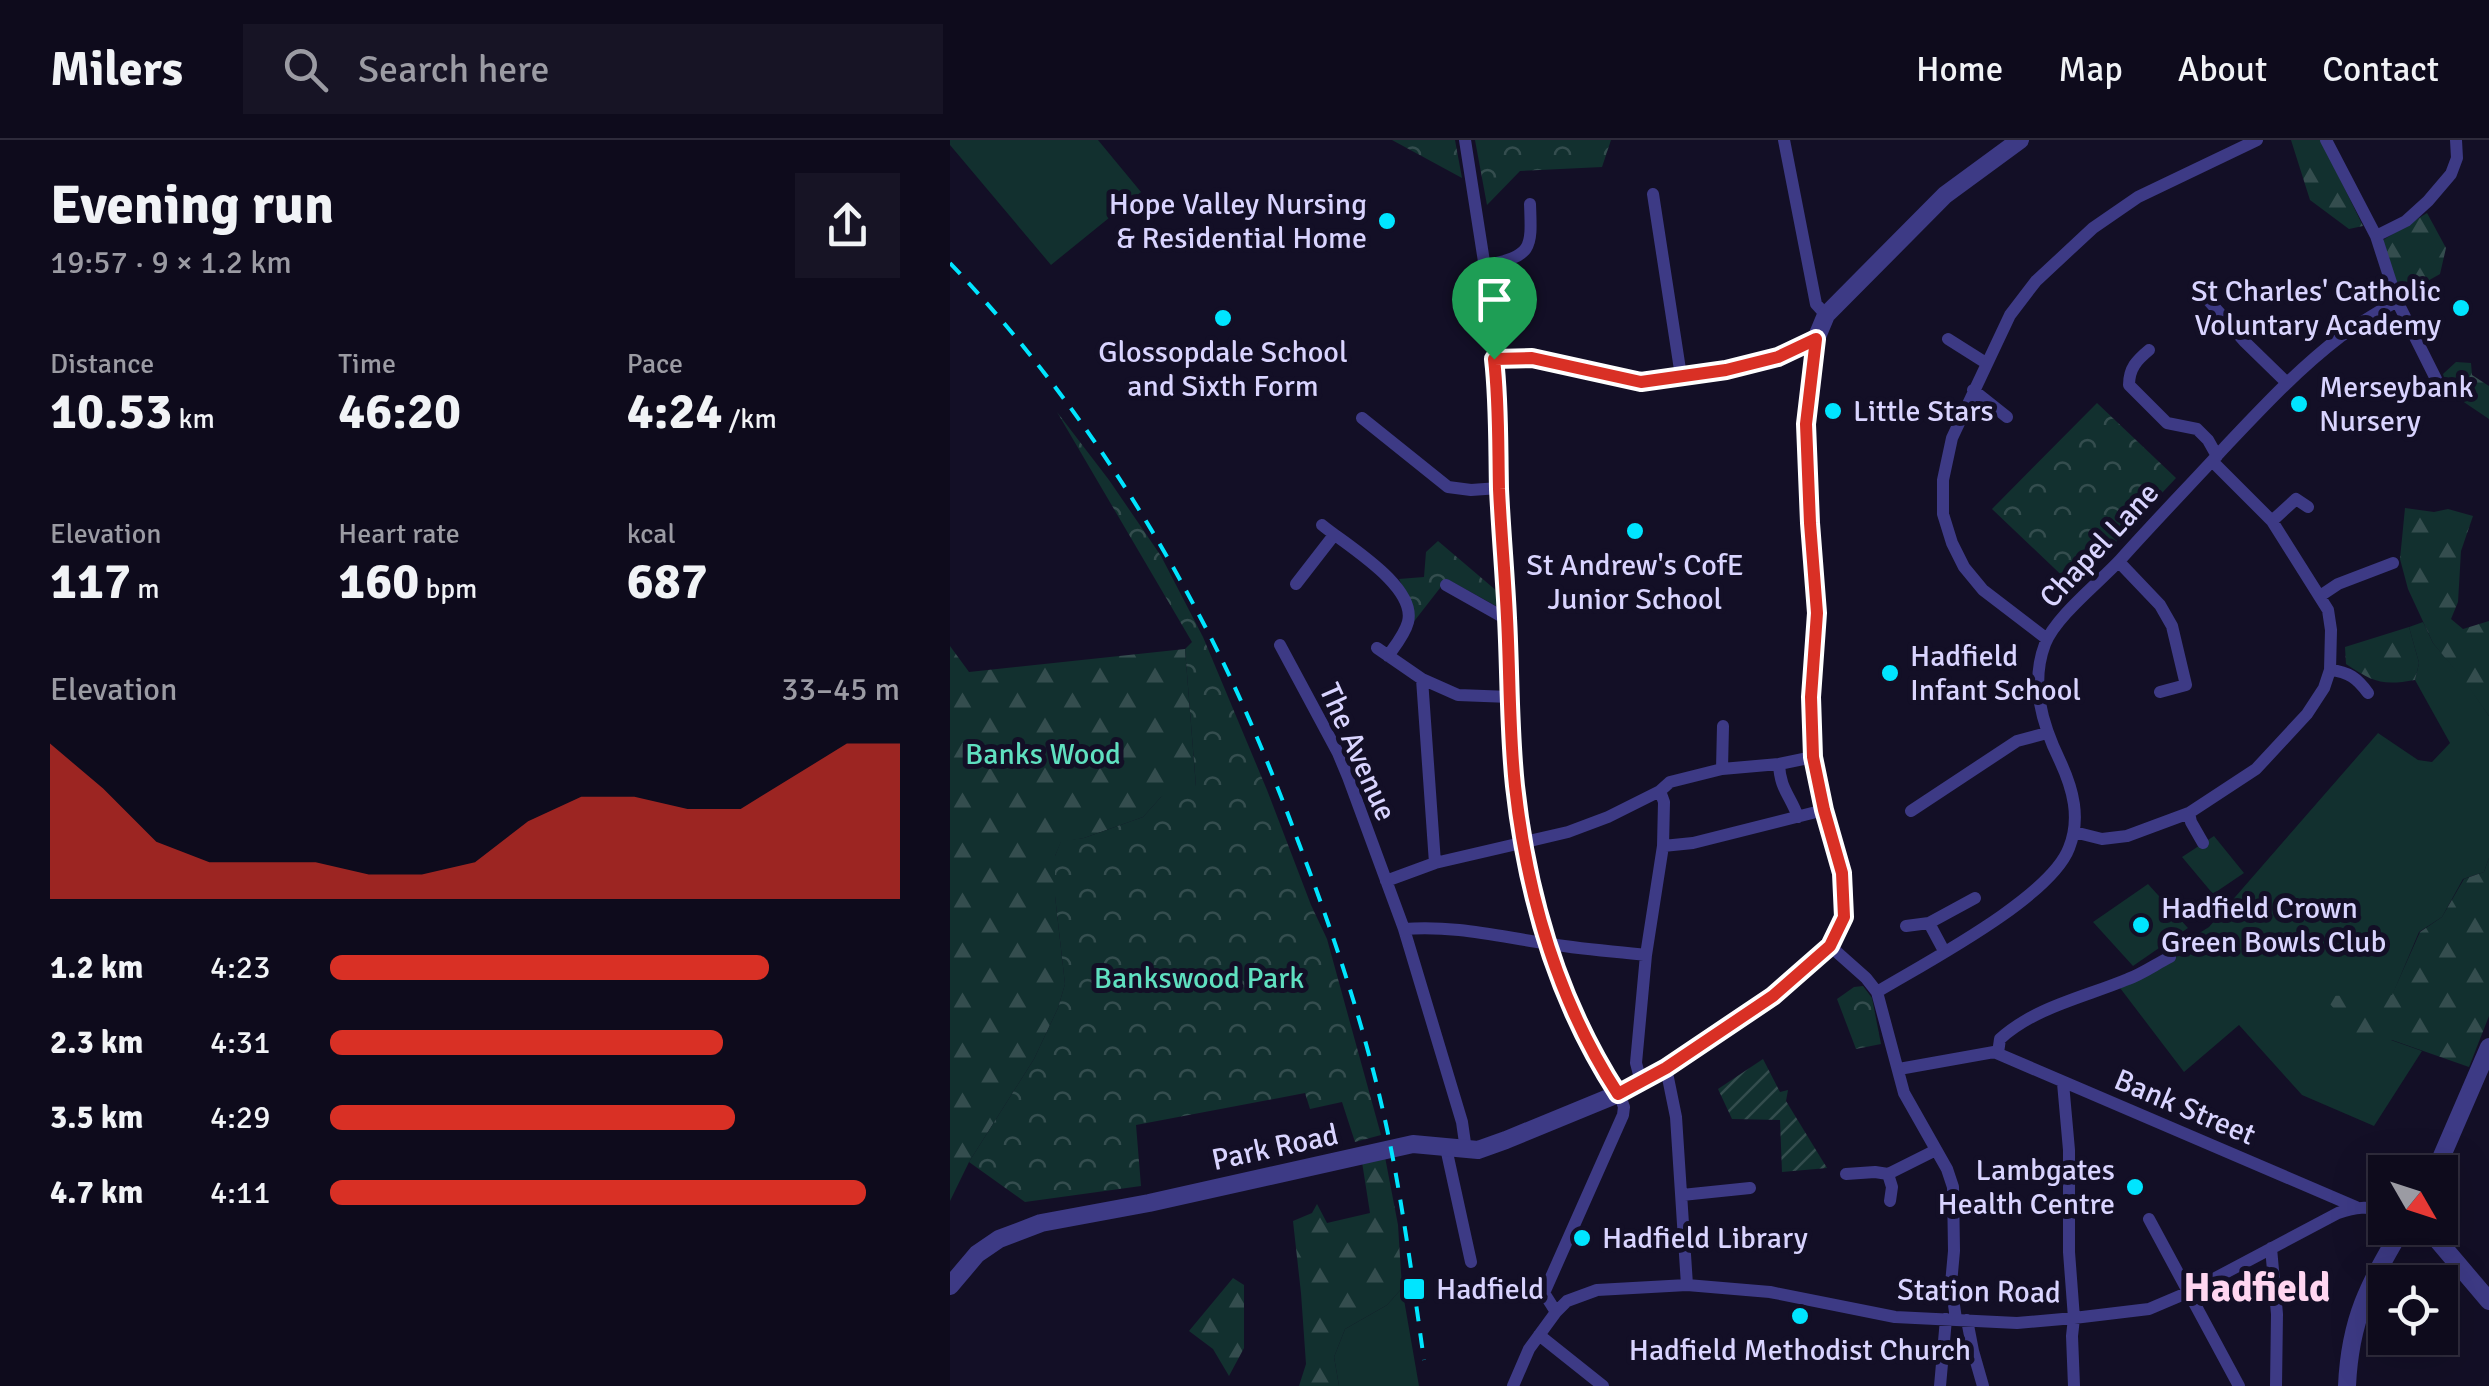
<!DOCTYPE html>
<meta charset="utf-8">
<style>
:root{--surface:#0e0b1c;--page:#171425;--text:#f1f3f6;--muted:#9b9ba3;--line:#2e2b3b;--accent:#d93025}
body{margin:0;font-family:Signika,sans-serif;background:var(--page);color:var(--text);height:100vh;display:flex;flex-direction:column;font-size:38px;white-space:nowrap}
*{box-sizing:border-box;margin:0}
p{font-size:32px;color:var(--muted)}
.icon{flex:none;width:55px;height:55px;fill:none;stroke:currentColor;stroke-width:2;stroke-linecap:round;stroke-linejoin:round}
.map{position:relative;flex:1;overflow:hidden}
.drawer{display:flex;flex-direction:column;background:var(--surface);width:950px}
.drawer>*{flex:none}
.needle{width:65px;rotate:129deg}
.tools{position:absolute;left:1418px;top:1015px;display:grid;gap:20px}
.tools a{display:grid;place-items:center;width:90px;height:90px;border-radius:0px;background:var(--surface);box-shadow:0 10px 40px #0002,0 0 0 2px var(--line);font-size:50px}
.pin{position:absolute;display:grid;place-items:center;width:85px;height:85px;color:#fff;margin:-102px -42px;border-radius:50% 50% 50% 0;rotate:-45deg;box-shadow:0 0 10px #0007}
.pin .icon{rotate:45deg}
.round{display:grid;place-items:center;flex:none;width:105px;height:105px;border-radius:0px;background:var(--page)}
.head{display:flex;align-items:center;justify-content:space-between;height:170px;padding:0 50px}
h1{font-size:55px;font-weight:800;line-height:75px}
.stats{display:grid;grid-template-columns:repeat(3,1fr);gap:15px;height:170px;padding:10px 50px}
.stats div{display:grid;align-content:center}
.stats b{font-size:50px;font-weight:800}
.stats small{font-size:28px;font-weight:400}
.stats p{font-size:28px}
.chart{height:280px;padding:20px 50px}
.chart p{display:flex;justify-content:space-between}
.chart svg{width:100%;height:180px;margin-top:10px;fill:var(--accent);opacity:.7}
ul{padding:0 50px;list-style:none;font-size:32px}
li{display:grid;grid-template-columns:160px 120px 1fr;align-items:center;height:75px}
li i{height:25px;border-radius:12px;background:var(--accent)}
header{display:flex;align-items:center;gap:60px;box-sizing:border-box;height:140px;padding:0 50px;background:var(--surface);border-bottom:2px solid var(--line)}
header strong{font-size:48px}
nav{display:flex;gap:55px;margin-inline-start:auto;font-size:35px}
.search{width:700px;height:90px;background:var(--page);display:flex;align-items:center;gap:25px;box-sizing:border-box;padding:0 35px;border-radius:0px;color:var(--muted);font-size:38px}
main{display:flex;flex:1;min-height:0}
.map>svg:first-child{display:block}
.grass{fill:#12302f}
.forest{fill:url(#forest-firs)}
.park{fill:url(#park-crowns)}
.garden{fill:url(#garden-furrows)}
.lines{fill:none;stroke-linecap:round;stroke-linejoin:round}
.minor{stroke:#3d3a85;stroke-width:12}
.tertiary{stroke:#3d3a85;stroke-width:18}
.rail{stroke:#00e5ff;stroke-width:4;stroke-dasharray:15 12;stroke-linecap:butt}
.route-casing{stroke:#fff;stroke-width:20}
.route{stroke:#d93025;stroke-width:12}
.poi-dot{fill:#00e5ff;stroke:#130f26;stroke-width:4}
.labels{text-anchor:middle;stroke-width:10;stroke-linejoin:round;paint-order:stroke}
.poi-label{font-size:30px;fill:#d9d4ff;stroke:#130f26;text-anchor:start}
.street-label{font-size:30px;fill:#d9d4ff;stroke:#130f26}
.park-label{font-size:30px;fill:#5fe0c0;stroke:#130f26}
.district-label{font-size:40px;font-weight:bold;fill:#ffd6f0;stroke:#130f26}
</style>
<header>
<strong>Milers</strong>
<div class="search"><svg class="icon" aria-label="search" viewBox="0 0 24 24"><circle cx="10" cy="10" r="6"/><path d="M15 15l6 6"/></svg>Search here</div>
<nav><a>Home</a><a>Map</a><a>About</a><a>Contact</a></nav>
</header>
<main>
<section class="drawer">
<div class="head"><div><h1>Evening run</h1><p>19:57 · 9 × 1.2 km</p></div><a class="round"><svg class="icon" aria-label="share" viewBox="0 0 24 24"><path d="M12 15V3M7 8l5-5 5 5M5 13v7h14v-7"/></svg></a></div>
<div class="stats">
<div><p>Distance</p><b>10.53<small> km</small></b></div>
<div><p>Time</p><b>46:20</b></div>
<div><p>Pace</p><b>4:24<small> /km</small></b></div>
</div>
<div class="stats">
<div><p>Elevation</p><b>117<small> m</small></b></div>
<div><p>Heart rate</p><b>160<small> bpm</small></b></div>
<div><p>kcal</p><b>687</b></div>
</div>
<div class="chart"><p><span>Elevation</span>33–45 m</p>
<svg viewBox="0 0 160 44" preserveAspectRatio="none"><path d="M0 44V6L10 17L20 30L30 35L40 35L50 35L60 38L70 38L80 35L90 25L100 19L110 19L120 22L130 22L140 14L150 6L160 6V44z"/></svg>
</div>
<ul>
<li><b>1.2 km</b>4:23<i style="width:77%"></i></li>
<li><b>2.3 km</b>4:31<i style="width:69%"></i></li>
<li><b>3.5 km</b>4:29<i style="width:71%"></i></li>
<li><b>4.7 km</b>4:11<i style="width:94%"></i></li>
</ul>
</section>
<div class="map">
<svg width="1539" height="1246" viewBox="0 0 1539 1246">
<defs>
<pattern id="forest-firs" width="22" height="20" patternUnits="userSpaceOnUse" patternTransform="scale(2.5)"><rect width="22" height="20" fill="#12302f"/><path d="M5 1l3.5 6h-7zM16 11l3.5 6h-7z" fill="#344d4e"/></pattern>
<pattern id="park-crowns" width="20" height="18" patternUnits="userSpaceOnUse" patternTransform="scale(2.5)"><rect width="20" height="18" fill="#12302f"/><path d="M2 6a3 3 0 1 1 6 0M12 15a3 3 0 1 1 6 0" fill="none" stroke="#344d4e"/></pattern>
<pattern id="garden-furrows" width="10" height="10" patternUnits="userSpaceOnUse" patternTransform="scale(2.5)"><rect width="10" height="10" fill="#12302f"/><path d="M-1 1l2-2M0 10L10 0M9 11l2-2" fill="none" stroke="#344d4e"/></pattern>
</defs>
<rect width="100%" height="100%" fill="#130f26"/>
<path class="grass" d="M 0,0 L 148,0 L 191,52 L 101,125 L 0,5 Z
M 1473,482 L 1483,503 L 1516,542 L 1539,576 L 1539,718 L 1534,732 L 1513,739 L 1492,777 L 1469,792 L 1442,856 L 1441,900 L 1472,911 L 1424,986 L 1352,955 L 1289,885 L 1234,932 L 1167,844 L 1259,787 L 1428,593 L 1468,620 L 1482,622 L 1500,603 L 1465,540 L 1469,523 L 1459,487 Z
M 1264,696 L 1294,733 L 1263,754 L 1232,717 Z
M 1198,744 L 1238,788 L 1183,826 L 1143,782 Z
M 452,1148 L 469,1246 L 389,1246 L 384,1217 L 395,1189 L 437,1165 Z"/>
<path class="forest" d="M 1341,0 L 1371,0 L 1413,86 L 1399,89 L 1360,60 Z
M 1477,73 L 1496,108 L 1490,134 L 1451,156 L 1433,100 Z
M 1506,222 L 1521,223 L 1522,235 L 1539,246 L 1539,279 L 1499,252 L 1493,234 Z
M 1455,368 L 1484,372 L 1498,369 L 1523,376 L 1511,411 L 1508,462 L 1501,479 L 1513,489 L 1539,481 L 1539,576 L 1515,542 L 1483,503 L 1458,449 L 1450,419 Z
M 1459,487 L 1469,523 L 1465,540 C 1432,546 1423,542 1396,524 L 1395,507 Z
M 0,506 L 19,532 L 235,509 L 246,647 L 211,657 L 193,677 L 134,698 L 111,702 L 105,716 L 105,756 L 115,844 L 108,868 L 84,919 L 19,1022 L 0,1061 Z
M 1539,718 L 1539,876 L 1519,927 L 1442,900 L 1422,912 L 1373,856 L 1442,855 L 1470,792 L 1492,777 L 1514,739 L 1534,732 Z
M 435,1017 L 448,1085 L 452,1148 L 437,1165 L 395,1189 L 384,1217 L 389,1246 L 349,1246 L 356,1224 L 351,1153 L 343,1081 L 362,1073 L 367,1064 L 377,1083 L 420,1073 L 412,1022 Z
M 283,1138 L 294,1145 L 294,1208 L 279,1236 L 263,1209 L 239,1191 Z"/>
<path class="park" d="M 442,0 L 505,0 L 512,38 Z
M 525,0 L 661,0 L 652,27 L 570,31 L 537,65 Z
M 1147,263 L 1226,338 L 1124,447 L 1042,369 Z
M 107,272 L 159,340 L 211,416 L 253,497 L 317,650 L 361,765 L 377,799 L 431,995 L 405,1002 L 392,962 L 360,969 L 355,953 L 186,985 L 191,1046 L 75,1062 L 19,1022 L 84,919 L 108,868 L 115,844 L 105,756 L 105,716 L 111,701 L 134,698 L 193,677 L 211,657 L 223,649 L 246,646 L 235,509 L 242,502 Z
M 488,401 L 548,452 L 548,467 L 497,439 L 462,484 L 462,465 L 449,439 L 474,437 L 476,412 Z
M 913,846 L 922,858 L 931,904 L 906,909 L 887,859 L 904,847 Z"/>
<path class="garden" d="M 813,919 L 830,952 L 838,950 L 836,961 L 877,1028 L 832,1032 L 830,980 L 782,979 L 768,949 Z"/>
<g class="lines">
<path class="minor" d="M 515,0 L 540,160 L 549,261 L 549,348 L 564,642 L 572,701 L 580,747 L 596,804 L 615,856 L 638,905 L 668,954
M 834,0 L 866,164 L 876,175
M 1376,0 L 1426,96 L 1447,161 L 1486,239
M 703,54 L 731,236
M 1426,96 L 1456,81 L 1478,61 L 1501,34 L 1507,18 L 1506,0
M 535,126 C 582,115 582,111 580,64
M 1245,145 L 1295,202 L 1336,242
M 998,199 L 1036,223
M 1199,210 C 1187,220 1179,228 1179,245 L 1217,283 L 1247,289 L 1258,300 L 1267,316
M 544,219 L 582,217 L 691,242 L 776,231 L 828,217 L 866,199
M 1023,250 L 1057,277
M 412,278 L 498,347 L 521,350 L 549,348
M 1322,381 L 1346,359 L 1358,367
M 372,385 C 396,405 467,446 458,482 C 455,494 445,506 438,516
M 1169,422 L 1210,465 L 1222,486 L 1236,545 L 1210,552
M 346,444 L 384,395
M 496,445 L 551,476 L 557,476
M 1370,456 L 1388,444 L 1443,423
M 1097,499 L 1033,450 L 1014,427 L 1002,403 L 993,374 L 993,340 L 1002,298 L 1060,175 L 1086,141 L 1143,88 L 1188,57 L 1307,0
M 330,505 L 388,613 L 398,637 L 454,789 L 512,982 L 516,1010
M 427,508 L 472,539 L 508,555 L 560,557
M 1380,530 C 1399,532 1407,538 1418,553
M 472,539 L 485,723
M 829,624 C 830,649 840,655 848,677
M 772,629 L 773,586
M 961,671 L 1067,601 L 1097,593
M 1239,673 L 1241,682 L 1253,703
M 1124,692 L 1152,699 L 1177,696 L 1239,673 L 1306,629 L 1357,574 L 1374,548 L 1380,530 L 1381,490 L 1378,470 L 1322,381 L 1262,321
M 713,706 L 743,703 L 874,670
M 436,741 L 485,723 L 618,692 L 658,677 L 710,651 L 720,642 L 772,629 L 829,624 L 863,617
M 979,783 L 994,811
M 956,786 L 979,783 L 1025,758
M 454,789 C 502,785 547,796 594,803 C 628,809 662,811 696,815
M 880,806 L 916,838 L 927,852 L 954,953 L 997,1029 L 1003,1047 L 1004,1111 L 1001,1144 L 1006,1179
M 927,852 C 975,823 1100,758 1119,708 C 1131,678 1123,649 1110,621 C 1092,584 1080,544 1095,504 C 1106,476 1150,442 1171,419 C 1205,381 1240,345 1274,308 C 1311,269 1347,230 1390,197 C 1408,184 1428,172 1447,161
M 1048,913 L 1050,899 C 1085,867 1135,857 1178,839 C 1192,834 1206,824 1220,817
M 716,928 L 726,977 L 737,1145
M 949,929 L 1044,912 L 1406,1067
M 691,942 L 686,923 L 696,815 L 713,706 L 714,662 L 710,651
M 1113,943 L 1119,1010 L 1119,1112 L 1124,1178 L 1122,1196 L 1124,1246
M 496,1008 L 521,1122
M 896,1034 L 925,1032 L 938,1034 L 986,1010
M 938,1034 L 942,1047 L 940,1061
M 732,1055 L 800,1048
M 1199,1079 L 1289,1246
M 1321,1108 L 1327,1174 L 1326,1246
M 606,1172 L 594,1153 L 673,975 L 674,967 L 669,953
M 1017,1180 L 1023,1211 L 1033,1246
M 589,1195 L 653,1246
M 563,1246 L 579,1209 L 606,1172 L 617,1161 L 647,1150 L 737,1145 L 820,1152 L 945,1177 L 1067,1183 L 1124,1178 L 1199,1169 L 1239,1152 L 1388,1073 C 1406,1067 1417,1066 1435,1071
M 990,1246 L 996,1179"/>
<path class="tertiary" d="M 1485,1032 L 1539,907
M 1471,1088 L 1484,1096 L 1539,1161
M 0,1146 L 27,1114 L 49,1099 L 91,1083 L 199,1063 L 463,1004 L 528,1010 L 556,1000 L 668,954 L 716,928 L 823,856 L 880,806 L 893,777 L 894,758 L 892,733 L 874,670 L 863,617 L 861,557 L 867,473 L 860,383 L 856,284 L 866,199 L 876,175 L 995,55 L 1070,0
M 1397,1246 C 1400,1178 1419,1145 1452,1088"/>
<path class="rail" d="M 0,123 C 98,226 182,347 248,473 C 287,546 319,623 348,701 C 384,795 416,891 437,989 C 453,1065 463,1143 474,1220"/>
</g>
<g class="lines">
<defs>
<path id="route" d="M 866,199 L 856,284 L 860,383 L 867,473 L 861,557 L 863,617 L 874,670 L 892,733 L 894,777 L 880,806 L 823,856 L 716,928 L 668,954 C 607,860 577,756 565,646 C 559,590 560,534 557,478 C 555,435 551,392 549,349 C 548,305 549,262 544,219 L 582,218 L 691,242 L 776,230 L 828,217 Z"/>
</defs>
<use href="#route" class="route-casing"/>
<use href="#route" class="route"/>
</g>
<g class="poi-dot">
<circle cx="437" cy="81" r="10"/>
<circle cx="1511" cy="168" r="10"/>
<circle cx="273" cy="178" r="10"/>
<circle cx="1349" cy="264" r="10"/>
<circle cx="883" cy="271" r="10"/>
<circle cx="685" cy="391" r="10"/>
<circle cx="940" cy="533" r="10"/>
<circle cx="1191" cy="785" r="10"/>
<circle cx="1185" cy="1047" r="10"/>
<circle cx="632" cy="1098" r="10"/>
<rect x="452" y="1137" width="24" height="24" rx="5"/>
<circle cx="850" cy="1176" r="10"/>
</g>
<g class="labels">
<g class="poi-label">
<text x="417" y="74" text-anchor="end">Hope Valley Nursing<tspan x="417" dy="34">&amp; Residential Home</tspan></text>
<text x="1491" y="161" text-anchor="end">St Charles' Catholic<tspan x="1491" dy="34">Voluntary Academy</tspan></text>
<text x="273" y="222" text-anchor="middle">Glossopdale School<tspan x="273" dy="34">and Sixth Form</tspan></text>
<text x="1369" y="257">Merseybank<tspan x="1369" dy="34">Nursery</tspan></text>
<text x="903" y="281">Little Stars</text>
<text x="685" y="435" text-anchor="middle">St Andrew's CofE<tspan x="685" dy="34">Junior School</tspan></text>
<text x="960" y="526">Hadfield<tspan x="960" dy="34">Infant School</tspan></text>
<text x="1211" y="778">Hadfield Crown<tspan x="1211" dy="34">Green Bowls Club</tspan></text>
<text x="1165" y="1040" text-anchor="end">Lambgates<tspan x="1165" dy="34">Health Centre</tspan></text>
<text x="652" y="1108">Hadfield Library</text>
<text x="486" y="1159">Hadfield</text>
<text x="850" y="1220" text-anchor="middle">Hadfield Methodist Church</text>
</g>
<g class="street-label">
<text transform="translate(1149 405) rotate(-47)" y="10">Chapel Lane</text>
<text transform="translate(408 612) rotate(66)" y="10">The Avenue</text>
<text transform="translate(1235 967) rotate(23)" y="10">Bank Street</text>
<text transform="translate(325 1007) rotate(-12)" y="10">Park Road</text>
<text transform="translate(1029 1151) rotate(1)" y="10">Station Road</text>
</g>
<g class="park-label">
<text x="93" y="624">Banks Wood</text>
<text x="249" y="848">Bankswood Park</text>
</g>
<g class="district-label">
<text x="1307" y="1161">Hadfield</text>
</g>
</g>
</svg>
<div class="tools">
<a><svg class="needle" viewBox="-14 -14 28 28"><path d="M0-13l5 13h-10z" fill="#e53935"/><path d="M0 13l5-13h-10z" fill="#9b9ba3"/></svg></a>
<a><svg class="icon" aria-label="locate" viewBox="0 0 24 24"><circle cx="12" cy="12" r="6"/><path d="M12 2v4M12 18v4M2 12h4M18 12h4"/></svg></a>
</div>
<div class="pin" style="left:544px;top:219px;background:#1e9e55"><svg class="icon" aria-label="arrive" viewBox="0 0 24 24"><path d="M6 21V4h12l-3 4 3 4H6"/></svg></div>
</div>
</main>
